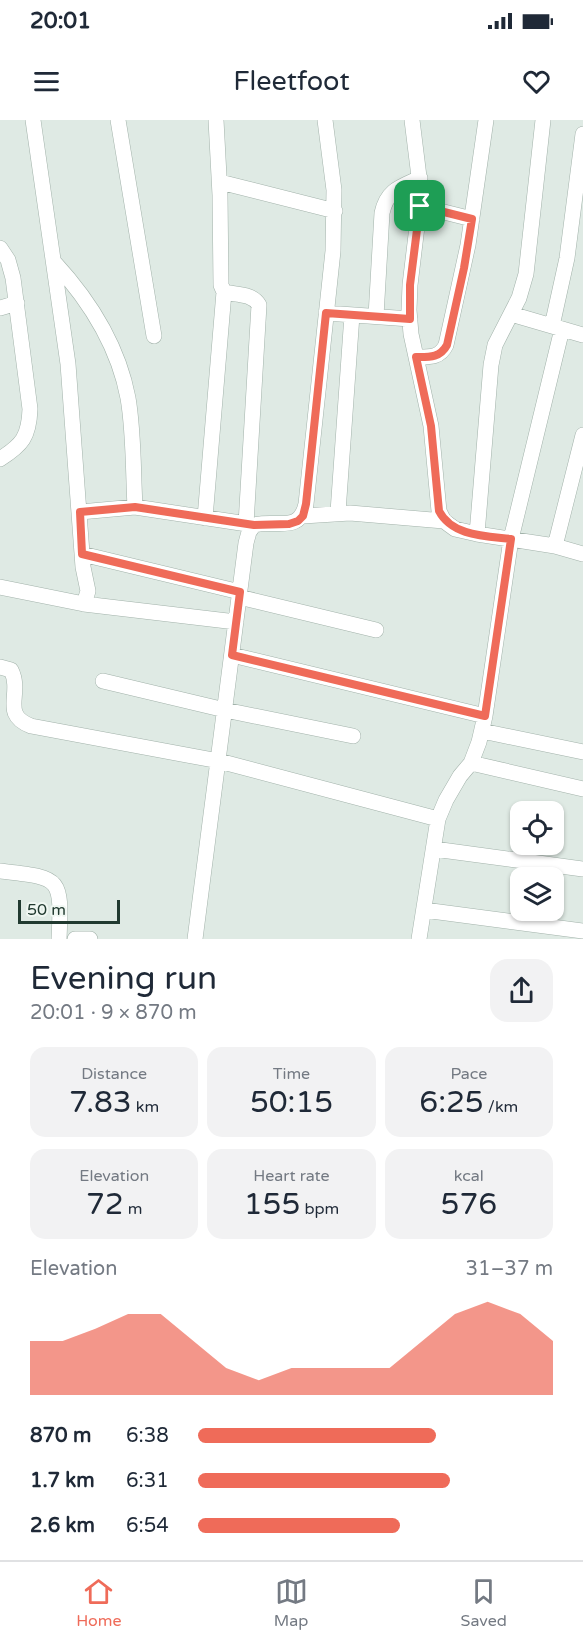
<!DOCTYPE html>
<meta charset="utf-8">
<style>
:root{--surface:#fff;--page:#f2f2f3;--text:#1f2937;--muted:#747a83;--line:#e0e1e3;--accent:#ef6b59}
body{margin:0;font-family:"Varela Round",sans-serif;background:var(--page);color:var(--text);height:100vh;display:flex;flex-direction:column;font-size:22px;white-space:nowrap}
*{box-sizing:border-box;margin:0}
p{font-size:20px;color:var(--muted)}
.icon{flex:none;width:33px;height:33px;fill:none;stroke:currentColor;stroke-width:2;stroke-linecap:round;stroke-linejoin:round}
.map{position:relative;height:819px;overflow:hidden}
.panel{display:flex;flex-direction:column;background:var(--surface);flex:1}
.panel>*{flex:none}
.fabs{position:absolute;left:510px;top:681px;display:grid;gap:12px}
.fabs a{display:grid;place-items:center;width:54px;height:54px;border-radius:12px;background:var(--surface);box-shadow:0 2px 4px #0004;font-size:30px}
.scale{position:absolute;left:18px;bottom:15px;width:102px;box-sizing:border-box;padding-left:6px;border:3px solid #213a30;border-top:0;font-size:16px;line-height:21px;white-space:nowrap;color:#213a30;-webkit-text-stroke:4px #f0f7f2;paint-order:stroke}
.pin{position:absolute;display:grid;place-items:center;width:51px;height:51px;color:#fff;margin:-26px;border-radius:12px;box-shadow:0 3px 9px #0006}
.round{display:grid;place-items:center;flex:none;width:63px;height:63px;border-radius:18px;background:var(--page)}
.summary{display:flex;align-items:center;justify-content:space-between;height:102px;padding:0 30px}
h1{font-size:33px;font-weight:600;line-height:45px}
.stats{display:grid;grid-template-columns:repeat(3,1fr);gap:9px;height:102px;padding:6px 30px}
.stats div{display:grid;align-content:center;border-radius:15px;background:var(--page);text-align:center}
.stats b{font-size:30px;font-weight:600}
.stats small{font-size:16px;font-weight:400}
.stats p{font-size:16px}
.chart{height:168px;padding:12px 30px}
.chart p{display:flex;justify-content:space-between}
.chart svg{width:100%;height:108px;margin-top:6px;fill:var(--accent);opacity:.7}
ul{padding:0 30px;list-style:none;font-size:20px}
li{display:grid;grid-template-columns:96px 72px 1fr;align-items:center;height:45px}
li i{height:15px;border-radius:8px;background:var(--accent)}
.status{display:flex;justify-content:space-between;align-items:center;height:42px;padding:0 30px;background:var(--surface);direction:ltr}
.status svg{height:16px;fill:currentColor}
header{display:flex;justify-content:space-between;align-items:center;height:78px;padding:0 30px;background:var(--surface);font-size:27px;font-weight:600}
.tabs{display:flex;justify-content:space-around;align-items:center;height:84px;border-top:2px solid var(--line);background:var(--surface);font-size:16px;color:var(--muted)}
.tabs a{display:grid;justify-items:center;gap:3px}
.tabs .on{color:var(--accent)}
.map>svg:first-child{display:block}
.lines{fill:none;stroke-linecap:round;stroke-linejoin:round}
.minor-casing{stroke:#a2b2aa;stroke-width:16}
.minor{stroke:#fff;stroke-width:15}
.route-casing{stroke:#fff;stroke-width:12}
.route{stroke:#ef6b59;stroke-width:8}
</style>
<div class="status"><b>20:01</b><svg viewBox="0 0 49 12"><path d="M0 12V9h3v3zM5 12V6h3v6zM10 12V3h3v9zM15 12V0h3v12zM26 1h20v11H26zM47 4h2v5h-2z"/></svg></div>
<header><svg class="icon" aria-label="menu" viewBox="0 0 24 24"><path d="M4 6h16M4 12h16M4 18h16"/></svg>Fleetfoot<svg class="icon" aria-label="heart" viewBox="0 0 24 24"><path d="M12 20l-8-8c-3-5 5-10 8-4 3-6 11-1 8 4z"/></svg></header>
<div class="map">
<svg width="583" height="819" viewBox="0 0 583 819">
<rect width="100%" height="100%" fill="#dfeae4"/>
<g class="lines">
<defs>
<path id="minor" d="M 33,0 L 68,244 L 83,447 L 88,471 L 84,484 L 236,502
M 118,0 L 154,216
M 216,0 L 220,75 L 221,165 L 224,172 C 236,175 252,173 259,185 L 246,404
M 412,0 L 421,73 L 410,165 L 409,190 L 411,214 L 431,306 L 439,391 L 444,401 L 455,409 L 477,414 L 555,426 L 583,434
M 220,62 L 335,91
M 420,86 L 472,99
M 0,128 L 8,140 L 13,158 L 30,289 C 29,317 22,325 0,339
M 54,142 C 90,181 118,225 128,278 C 134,313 133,351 135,387
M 0,188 L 17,183
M 326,193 L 410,199
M 511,194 L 583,215
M 376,196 L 382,93 C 387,70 400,67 420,58
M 552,206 L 567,138 L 583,14
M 416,237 C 429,237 440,238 446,225 L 468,125 L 486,0
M 80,392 L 135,387 L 254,405
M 338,392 L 352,195
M 303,396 L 350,393 L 444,401
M 205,398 L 224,172
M 477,414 L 491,245 L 495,225 L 519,178 L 526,154 L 543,0
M 555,426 L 583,315
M 82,434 L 240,472
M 0,467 L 84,484
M 239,477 L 376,510
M 232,535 L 485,596
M 0,547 L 11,550 C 23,574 0,594 31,606 L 219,641 L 438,699
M 103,561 L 225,590 L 353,616
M 482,611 L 583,632
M 471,643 L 583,669
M 434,729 L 583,749
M 0,751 C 61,758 62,756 59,819
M 424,790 L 583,811
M 75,819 L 90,819
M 195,819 L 246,423 L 249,412 L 254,405 C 277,399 299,414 306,384 L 333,131 L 334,70 L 325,0
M 419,819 L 438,699 L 446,680 L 460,656 L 471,643 L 479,622 L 485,596 L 511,419 L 562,209"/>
</defs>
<use href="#minor" class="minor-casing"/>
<use href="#minor" class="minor"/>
</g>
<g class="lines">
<defs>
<path id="route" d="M 420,86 L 472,99 L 464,148 L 447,225 C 440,238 429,237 416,237 L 431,306 L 439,391 C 452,416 485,416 511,419 L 485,596 L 232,535 L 240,472 L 82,434 L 80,392 L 135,387 L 254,405 L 289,404 L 298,401 L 303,396 L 306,384 L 326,193 L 410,199 L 410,165 Z"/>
</defs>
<use href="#route" class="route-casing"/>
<use href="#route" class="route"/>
</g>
</svg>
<div class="fabs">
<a><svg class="icon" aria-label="locate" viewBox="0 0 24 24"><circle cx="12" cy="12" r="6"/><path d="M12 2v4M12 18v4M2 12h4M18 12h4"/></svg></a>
<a><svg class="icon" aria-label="layers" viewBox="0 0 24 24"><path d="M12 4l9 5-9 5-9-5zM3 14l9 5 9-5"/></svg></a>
</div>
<div class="scale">50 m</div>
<div class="pin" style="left:420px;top:86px;background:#1e9e55"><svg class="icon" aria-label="arrive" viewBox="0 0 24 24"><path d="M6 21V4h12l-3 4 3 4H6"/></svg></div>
</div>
<section class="panel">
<div class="summary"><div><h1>Evening run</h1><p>20:01 · 9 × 870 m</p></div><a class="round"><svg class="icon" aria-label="share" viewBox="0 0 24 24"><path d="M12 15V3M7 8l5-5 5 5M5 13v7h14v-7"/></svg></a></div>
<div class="stats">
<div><p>Distance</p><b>7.83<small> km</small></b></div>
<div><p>Time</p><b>50:15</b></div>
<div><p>Pace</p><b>6:25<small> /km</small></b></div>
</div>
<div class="stats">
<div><p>Elevation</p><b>72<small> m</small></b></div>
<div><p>Heart rate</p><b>155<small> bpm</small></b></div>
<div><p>kcal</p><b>576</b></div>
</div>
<div class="chart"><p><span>Elevation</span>31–37 m</p>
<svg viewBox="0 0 160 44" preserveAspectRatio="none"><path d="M0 44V22L10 22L20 17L30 11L40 11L50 22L60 33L70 38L80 33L90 33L100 33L110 33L120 22L130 11L140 6L150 11L160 22V44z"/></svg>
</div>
<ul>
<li><b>870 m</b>6:38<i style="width:67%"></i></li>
<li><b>1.7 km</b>6:31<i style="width:71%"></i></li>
<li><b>2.6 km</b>6:54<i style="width:57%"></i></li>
</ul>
</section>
<nav class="tabs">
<a class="on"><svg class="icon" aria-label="home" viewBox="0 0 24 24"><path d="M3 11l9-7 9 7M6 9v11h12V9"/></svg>Home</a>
<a><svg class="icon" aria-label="map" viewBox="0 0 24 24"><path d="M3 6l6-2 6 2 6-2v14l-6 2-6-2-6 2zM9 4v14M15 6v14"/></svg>Map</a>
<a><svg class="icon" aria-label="saved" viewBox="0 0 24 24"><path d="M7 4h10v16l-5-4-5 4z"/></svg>Saved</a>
</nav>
